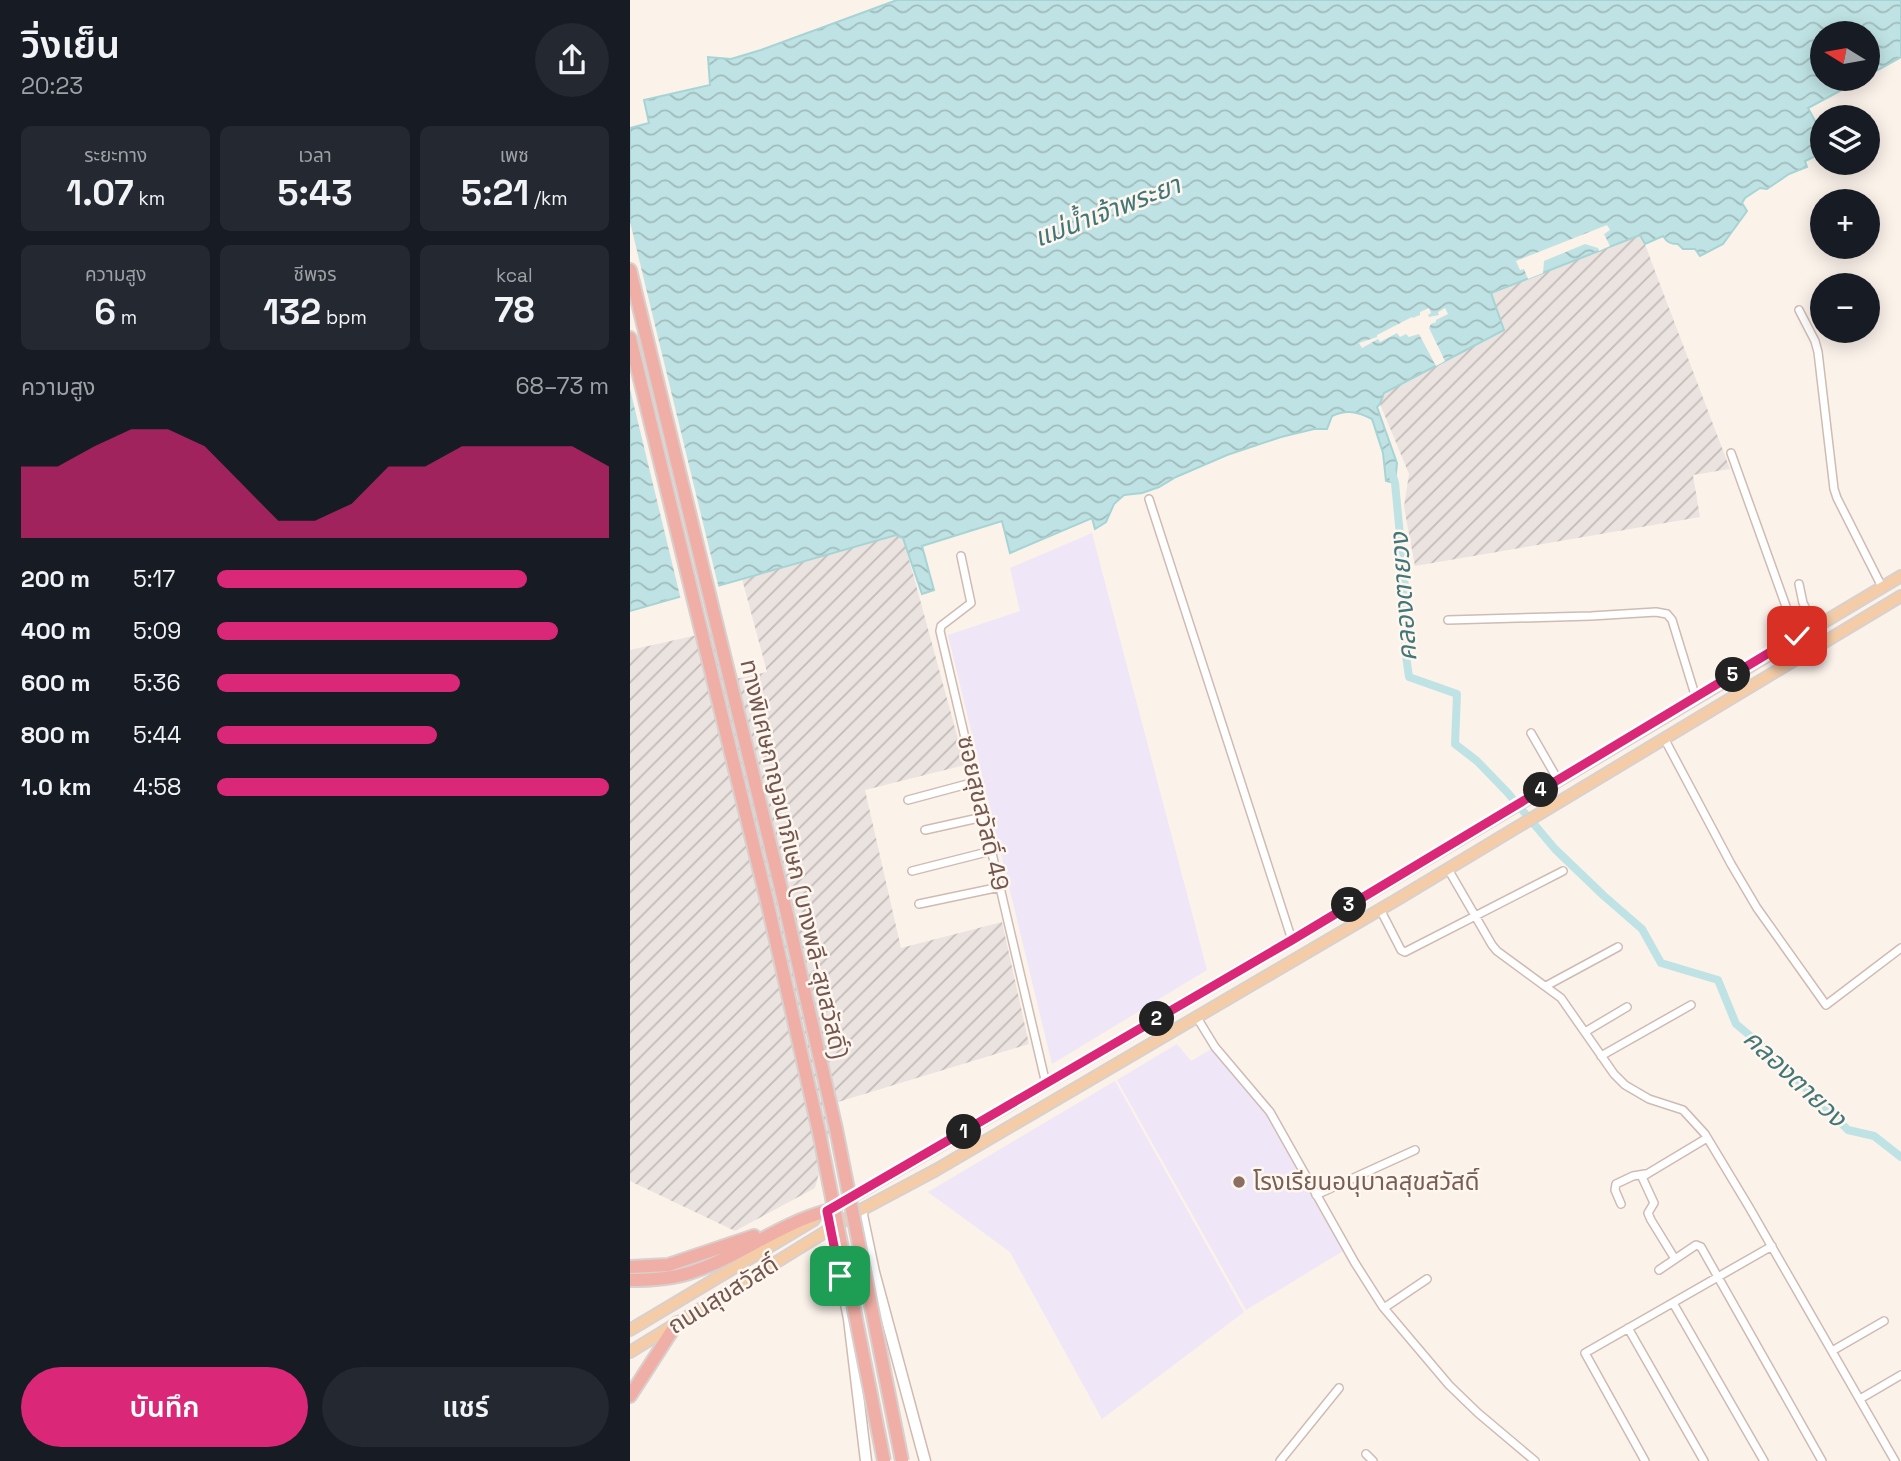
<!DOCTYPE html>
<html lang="th">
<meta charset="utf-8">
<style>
:root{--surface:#171b24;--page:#242831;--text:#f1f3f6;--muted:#9ea1a6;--accent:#db2777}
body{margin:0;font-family:"Space Grotesk","Noto Sans Thai",sans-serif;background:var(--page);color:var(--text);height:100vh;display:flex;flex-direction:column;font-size:26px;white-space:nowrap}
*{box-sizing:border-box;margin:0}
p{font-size:23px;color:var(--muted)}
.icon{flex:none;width:38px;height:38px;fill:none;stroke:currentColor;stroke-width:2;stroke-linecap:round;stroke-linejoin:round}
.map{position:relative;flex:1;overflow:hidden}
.panel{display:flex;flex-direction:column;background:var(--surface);width:630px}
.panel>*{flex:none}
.needle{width:46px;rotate:281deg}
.controls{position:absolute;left:1180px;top:21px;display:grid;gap:14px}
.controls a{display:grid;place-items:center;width:70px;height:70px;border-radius:50%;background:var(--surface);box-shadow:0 4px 18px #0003;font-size:35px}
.pin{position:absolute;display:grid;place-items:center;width:60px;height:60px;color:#fff;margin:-30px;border-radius:14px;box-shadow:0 4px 10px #0006}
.km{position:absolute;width:35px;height:35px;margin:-18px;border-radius:50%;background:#222;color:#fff;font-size:19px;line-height:35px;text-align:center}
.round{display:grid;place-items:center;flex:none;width:74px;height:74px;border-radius:37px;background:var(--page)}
.overview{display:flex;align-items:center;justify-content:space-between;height:119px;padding:0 21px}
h1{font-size:38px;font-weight:600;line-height:52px}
.stats{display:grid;grid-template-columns:repeat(3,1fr);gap:10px;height:119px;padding:7px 21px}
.stats div{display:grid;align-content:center;border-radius:10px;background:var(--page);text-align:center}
.stats b{font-size:35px;font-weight:600}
.stats small{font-size:19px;font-weight:400}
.stats p{font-size:19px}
.chart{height:196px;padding:14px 21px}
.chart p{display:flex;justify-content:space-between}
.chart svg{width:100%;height:126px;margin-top:7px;fill:var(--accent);opacity:.7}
.primary-button{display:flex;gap:14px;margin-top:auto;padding:14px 21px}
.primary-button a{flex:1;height:80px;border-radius:42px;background:var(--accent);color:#fff;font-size:28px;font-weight:600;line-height:80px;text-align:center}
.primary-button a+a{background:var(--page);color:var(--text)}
ul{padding:0 21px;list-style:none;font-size:23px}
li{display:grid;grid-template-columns:112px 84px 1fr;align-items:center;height:52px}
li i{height:18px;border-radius:9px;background:var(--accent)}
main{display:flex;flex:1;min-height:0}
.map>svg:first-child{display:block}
.industrial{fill:url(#industrial-furrows)}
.education{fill:#efe6f8}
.water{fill:url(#water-waves);stroke:#a6d4d5;stroke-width:2}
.pier{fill:#fbf2ea}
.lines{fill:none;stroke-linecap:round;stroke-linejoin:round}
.canal{stroke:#bfe3e4;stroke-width:8}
.street-casing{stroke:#cfbbb3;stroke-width:10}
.secondary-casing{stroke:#d1bbb1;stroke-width:13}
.primary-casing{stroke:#d8d0ce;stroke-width:14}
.highway-casing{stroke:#d8d0ce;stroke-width:16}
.street{stroke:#fff;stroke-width:7}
.secondary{stroke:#fff;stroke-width:10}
.primary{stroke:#f4cda8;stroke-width:10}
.highway{stroke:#f0afa6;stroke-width:12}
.highway-bridge-casing{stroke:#d8d0ce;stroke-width:16;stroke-linecap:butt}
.highway-bridge{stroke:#f0afa6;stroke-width:12}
.route-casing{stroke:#fff;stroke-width:14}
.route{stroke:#db2777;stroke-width:9}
.education-dot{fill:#8d6e63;stroke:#fef7f0;stroke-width:2.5}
.labels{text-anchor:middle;stroke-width:5;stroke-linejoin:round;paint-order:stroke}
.street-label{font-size:24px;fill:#74574f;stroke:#fef7f0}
.education-label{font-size:24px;fill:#785e54;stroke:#fef7f0;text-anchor:start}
.water-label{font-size:26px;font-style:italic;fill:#437678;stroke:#fef7f0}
</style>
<main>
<section class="panel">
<div class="overview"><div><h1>วิ่งเย็น</h1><p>20:23</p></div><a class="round"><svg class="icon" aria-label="share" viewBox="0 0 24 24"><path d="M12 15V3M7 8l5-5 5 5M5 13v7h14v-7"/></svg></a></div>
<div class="stats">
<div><p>ระยะทาง</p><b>1.07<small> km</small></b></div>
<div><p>เวลา</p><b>5:43</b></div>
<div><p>เพซ</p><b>5:21<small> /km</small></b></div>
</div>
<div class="stats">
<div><p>ความสูง</p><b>6<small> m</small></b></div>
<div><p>ชีพจร</p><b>132<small> bpm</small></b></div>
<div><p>kcal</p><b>78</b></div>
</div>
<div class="chart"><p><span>ความสูง</span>68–73 m</p>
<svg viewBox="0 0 160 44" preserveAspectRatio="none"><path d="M0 44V19L10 19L20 12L30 6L40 6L50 12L60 25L70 38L80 38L90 32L100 19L110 19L120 12L130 12L140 12L150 12L160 19V44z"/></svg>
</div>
<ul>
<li><b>200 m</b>5:17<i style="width:79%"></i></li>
<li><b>400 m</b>5:09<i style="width:87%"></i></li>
<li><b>600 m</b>5:36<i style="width:62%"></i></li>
<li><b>800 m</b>5:44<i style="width:56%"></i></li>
<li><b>1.0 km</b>4:58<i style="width:100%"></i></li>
</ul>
<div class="primary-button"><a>บันทึก</a><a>แชร์</a></div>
</section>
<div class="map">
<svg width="1271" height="1461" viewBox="0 0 1271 1461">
<defs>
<pattern id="industrial-furrows" width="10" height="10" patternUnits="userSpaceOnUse" patternTransform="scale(1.75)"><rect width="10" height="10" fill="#ebe3e0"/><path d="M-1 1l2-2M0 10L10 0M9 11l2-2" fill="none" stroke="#c3bbb8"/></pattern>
<pattern id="water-waves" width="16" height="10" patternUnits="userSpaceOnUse" patternTransform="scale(1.75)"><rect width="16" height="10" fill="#bfe3e4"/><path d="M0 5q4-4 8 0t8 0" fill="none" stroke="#a0bbbb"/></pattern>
</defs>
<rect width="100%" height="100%" fill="#fbf2ea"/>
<path class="industrial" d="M 1011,234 L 1100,469 L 1063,475 L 1070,517 L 785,566 L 774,507 L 779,474 L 750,404 L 754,393 L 874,330 L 861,294 Z
M 266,535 L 273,537 L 335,765 L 235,790 L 271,948 L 372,922 L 399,1044 L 208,1102 L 185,1188 L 105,1231 L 0,1181 L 0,650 L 81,632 L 96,681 L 137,672 L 112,579 Z"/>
<path class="education" d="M 462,533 L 577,970 L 422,1064 L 318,635 L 390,611 L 380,568 Z
M 547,1044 L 561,1061 L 583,1048 L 637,1114 L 713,1251 L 616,1310 L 487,1080 Z
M 485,1081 L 614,1312 L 472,1419 L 380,1252 L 298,1192 Z"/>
<path class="water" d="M 267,0 L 1271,0 L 1271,57 L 1237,76 L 1237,33 L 1192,33 L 1192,79 L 1232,79 L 1178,108 L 1192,134 L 1192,153 L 1175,161 L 1177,167 L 1159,174 L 1137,189 L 1130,188 L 1115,198 L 1112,203 L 1117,211 L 1093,244 L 1070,256 L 1065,249 L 1053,249 L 1048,244 C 1040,244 1037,242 1033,236 L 1015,244 L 1010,235 L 861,293 L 874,330 L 754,393 L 750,404 L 747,407 L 767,463 L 765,483 L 756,481 L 753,453 L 742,419 C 728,412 717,409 702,416 L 697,429 L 684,429 L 651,437 L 597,455 L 546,477 L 529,487 L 512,493 L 494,495 L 484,504 L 476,522 L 465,529 L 462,518 L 380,553 L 372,521 L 292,546 L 304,590 L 292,594 L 273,538 L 266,535 L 0,611 L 0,128 L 19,123 L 14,100 L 80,85 L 78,57 L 101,59 L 131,50 Z"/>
<path class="pier" d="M 0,222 L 89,589 L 51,600 L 0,389 Z
M 977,225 L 980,230 L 974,234 L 980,246 L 969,251 L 968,248 L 955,244 L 914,261 L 913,273 L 898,279 L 894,269 L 890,270 L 886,261 Z
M 799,308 L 801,313 L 798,315 L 799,317 L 809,315 L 808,312 L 815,308 L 818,314 L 806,320 L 806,322 L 801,324 L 799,328 L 815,361 L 806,366 L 789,334 L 779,337 L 776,334 L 770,337 L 767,333 L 750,342 L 748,339 L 732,348 L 729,343 L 747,337 L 747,335 L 782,317 L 783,318 L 790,315 L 790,312 Z"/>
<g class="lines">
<path class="canal" d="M 762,473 L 765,483 L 776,599 L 775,649 L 779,677 L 827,694 L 825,744 L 847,761 L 877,792 L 925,849 L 974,896 L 1012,929 L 1031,963 L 1088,980 L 1106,1024 L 1136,1049 L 1218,1130 L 1244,1136 L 1271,1157"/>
<defs>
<path id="street" d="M 1169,310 L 1185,341 L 1188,352 L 1204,489 L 1207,498 L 1252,587
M 1101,453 L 1167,637
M 519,499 L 662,940
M 331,556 L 341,603 L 311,626 L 310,631 L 416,1084
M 1169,584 L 1173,603 L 1185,626
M 818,620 L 961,616 L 1026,612 L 1037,614 L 1042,620 L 1066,698
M 901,733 L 928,780
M 1034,738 L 1101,864 L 1127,908 L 1196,1005 L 1271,948
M 278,800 L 345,782
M 295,830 L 353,817
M 818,869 L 862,945 L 867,951 L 931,998 L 984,1074 L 995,1085 L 1019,1099 L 1053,1110 L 1075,1134 L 1119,1207 L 1265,1461
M 282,871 L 361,851
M 289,904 L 370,887
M 750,909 L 771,950 L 775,952 L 933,871
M 916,986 L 988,947
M 566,1016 L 585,1047 L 640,1112 L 725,1263 L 753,1307 L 819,1385 L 848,1413 L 905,1461
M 955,1032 L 997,1007
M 971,1056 L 1061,1005
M 686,1195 L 785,1150
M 991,1204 L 985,1190 L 986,1184 L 1003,1176 L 1015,1174
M 1045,1259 L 1021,1220 L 1018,1213 L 1024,1203 L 1012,1177 L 1077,1138
M 1029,1270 L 1066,1245 L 1071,1247 L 1192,1461
M 1043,1303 L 1134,1461
M 754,1308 L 797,1279
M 998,1328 L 1074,1461
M 1202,1351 L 1254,1321
M 1230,1399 L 1271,1375
M 736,1454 L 743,1461
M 650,1461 L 709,1388
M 1015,1461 L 955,1353 L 1142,1246"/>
<path id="secondary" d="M 231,1210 L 244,1272 L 295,1461
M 201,1228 L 219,1319 L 236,1461"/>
<path id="primary" d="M 198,1211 L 662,940 L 1271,576
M 0,1330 L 184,1220
M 0,1352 L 231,1210 L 306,1170 L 768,899 L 1271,596"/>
<path id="highway" d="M 0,270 L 153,897
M 0,338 L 137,901
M 0,1267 L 38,1265 L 124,1236
M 0,1280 C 20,1280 40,1279 59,1273 C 108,1258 148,1224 197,1211
M 0,1396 L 47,1323"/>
</defs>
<use href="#street" class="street-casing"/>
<use href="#secondary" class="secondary-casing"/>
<use href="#primary" class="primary-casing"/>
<use href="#highway" class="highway-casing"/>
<use href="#street" class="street"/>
<use href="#secondary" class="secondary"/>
<use href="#primary" class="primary"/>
<use href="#highway" class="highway"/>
<defs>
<path id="highway-bridge" d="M 153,897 L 206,1129 L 272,1461
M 137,901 L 189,1132 L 254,1461"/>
</defs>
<use href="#highway-bridge" class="highway-bridge-casing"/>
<use href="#highway-bridge" class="highway-bridge"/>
</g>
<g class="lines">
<defs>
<path id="route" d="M 210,1276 L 197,1211 L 662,940 L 1167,636"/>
</defs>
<use href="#route" class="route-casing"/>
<use href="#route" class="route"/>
</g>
<circle class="education-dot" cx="609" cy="1182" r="7"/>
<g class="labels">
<g class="street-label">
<text transform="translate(353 813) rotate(77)" y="8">ซอยสุขสวัสดิ์ 49</text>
<text transform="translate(164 859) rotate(77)" y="8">ทางพิเศษกาญจนาภิเษก (บางพลี-สุขสวัสดิ์)</text>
<text transform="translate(93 1295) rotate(-32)" y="8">ถนนสุขสวัสดิ์</text>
</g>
<g class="education-label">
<text x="623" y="1190">โรงเรียนอนุบาลสุขสวัสดิ์</text>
</g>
<g class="water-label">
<text transform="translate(477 211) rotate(-21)" y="9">แม่น้ำเจ้าพระยา</text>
<text transform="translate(773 597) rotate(-94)" y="9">คลองตายวง</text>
<text transform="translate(1165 1078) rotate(43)" y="9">คลองตายวง</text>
</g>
</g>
</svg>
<div class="controls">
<a><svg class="needle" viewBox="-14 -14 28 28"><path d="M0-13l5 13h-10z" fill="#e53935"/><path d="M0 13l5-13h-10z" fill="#9ea1a6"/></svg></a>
<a><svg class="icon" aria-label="layers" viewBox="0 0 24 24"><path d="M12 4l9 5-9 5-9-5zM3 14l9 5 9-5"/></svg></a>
<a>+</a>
<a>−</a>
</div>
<div class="pin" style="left:210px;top:1276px;background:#1e9e55"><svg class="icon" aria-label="arrive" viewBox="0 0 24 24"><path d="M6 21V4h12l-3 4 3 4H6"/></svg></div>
<div class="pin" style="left:1167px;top:636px;background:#d93025"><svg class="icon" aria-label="check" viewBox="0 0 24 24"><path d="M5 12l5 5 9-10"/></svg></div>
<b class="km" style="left:334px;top:1132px">1</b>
<b class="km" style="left:527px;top:1019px">2</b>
<b class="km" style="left:719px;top:905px">3</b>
<b class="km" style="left:911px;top:790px">4</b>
<b class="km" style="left:1103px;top:675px">5</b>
</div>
</main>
